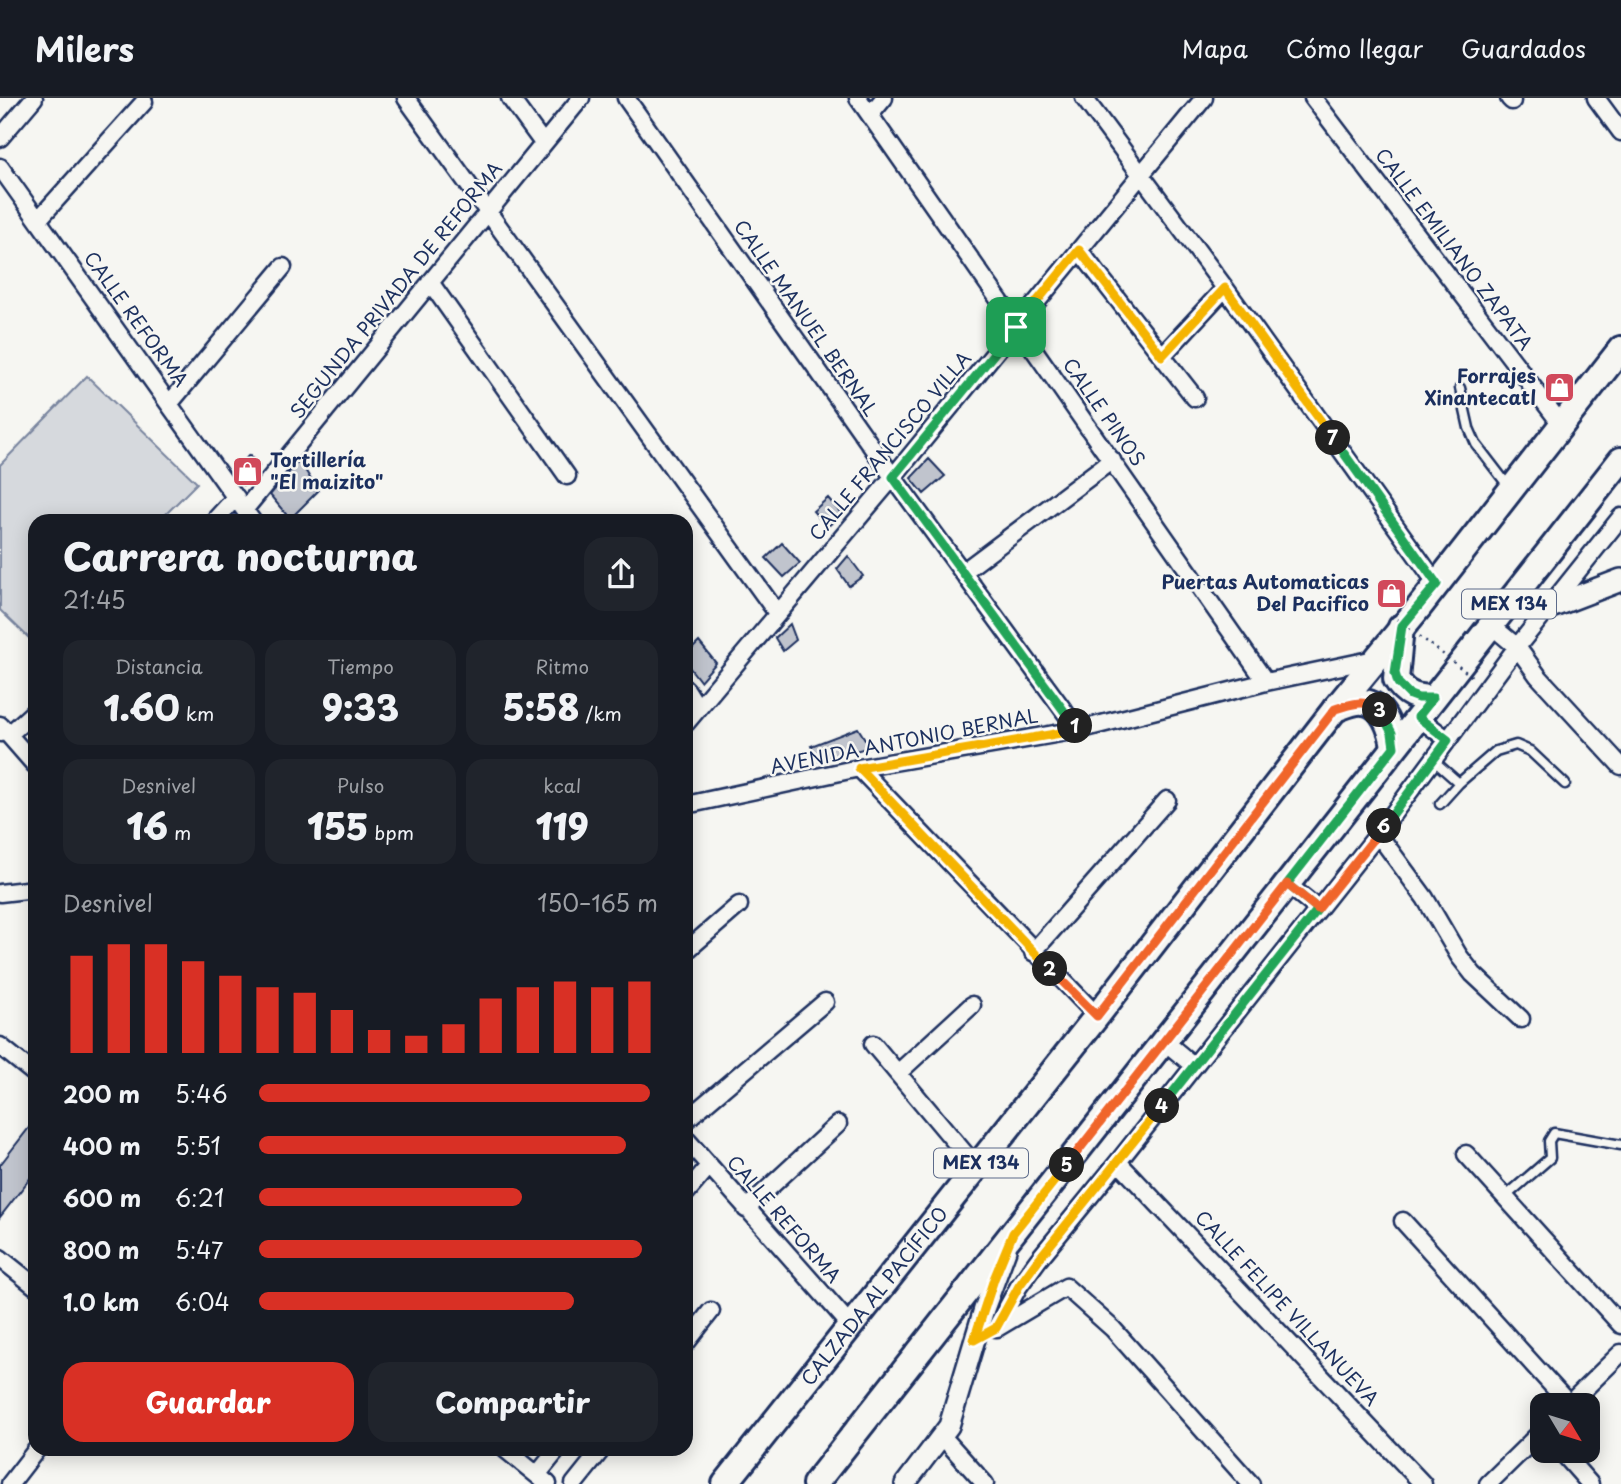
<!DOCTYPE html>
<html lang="es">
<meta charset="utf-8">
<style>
:root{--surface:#171b24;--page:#20242c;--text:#f1f3f6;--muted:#9ea1a6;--line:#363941;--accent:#d93025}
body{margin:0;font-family:"Playpen Sans",sans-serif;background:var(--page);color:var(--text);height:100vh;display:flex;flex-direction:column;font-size:26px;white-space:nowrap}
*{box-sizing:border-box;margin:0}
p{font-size:23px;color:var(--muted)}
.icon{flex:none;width:38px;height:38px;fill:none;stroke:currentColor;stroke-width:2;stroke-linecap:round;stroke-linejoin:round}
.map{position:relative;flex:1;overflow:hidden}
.panel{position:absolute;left:28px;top:416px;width:665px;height:942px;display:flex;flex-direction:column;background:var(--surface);border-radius:21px;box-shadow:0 4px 18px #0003}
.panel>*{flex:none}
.needle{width:46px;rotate:128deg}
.controls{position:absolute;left:1530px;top:1295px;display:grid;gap:14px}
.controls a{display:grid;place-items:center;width:70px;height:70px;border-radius:14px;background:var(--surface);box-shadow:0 4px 18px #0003;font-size:35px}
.pin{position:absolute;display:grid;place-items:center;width:60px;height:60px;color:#fff;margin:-30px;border-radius:14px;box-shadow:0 4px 10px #0006}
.km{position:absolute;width:35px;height:35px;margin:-18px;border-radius:50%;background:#222;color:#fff;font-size:19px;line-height:35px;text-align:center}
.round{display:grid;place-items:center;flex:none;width:74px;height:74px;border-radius:21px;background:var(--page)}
.overview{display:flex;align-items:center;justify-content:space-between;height:119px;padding:0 35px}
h1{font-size:38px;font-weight:800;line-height:52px}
.stats{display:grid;grid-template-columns:repeat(3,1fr);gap:10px;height:119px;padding:7px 35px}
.stats div{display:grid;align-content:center;border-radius:18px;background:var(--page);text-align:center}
.stats b{font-size:35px;font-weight:800}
.stats small{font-size:19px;font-weight:400}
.stats p{font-size:19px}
.chart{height:196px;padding:14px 35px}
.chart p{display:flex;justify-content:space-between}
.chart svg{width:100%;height:126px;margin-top:7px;stroke:var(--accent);stroke-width:6}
.cta{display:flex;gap:14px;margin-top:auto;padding:14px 35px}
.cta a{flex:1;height:80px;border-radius:21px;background:var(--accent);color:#fff;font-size:28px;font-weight:800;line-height:80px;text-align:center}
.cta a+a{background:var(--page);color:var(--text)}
ul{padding:0 35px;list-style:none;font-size:23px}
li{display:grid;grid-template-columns:112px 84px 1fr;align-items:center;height:52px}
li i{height:18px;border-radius:9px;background:var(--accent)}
header{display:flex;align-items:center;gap:42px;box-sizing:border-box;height:98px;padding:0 35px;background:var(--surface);border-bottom:2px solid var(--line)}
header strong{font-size:33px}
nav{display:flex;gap:38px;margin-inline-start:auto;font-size:24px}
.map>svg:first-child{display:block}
.grass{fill:#d6d9dd;stroke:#78849e;stroke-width:2}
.building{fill:#c0c4cd;stroke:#1b2f5e;stroke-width:2}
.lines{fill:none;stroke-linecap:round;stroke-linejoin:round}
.service-casing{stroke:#1b2f5e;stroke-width:13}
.minor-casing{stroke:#1b2f5e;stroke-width:21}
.tertiary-casing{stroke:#1b2f5e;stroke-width:24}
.secondary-casing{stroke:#1b2f5e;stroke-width:26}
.primary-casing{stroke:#1b2f5e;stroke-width:30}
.service{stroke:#f6f6f2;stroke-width:8}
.minor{stroke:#f6f6f2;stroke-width:16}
.tertiary{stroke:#f6f6f2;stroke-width:19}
.secondary{stroke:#f6f6f2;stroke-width:21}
.primary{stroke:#f6f6f2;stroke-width:24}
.path-bridge{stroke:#1b2f5e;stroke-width:2.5;stroke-dasharray:2 5;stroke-linecap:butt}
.split-1-casing{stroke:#fff;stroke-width:14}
.split-2-casing{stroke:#fff;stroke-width:14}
.split-3-casing{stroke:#fff;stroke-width:14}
.split-4-casing{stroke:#fff;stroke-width:14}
.split-5-casing{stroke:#fff;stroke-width:14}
.split-6-casing{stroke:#fff;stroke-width:14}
.split-7-casing{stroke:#fff;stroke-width:14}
.split-8-casing{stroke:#fff;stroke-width:14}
.split-1{stroke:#22a559;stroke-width:9}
.split-2{stroke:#f5b400;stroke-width:9}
.split-3{stroke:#f0652b;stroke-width:9}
.split-4{stroke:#22a559;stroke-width:9}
.split-5{stroke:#f5b400;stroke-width:9}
.split-6{stroke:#f0652b;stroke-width:9}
.split-7{stroke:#22a559;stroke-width:9}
.split-8{stroke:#f5b400;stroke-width:9}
.labels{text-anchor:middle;stroke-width:5;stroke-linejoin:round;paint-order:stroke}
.shield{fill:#f6f6f2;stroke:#5d6b8a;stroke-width:2}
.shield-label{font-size:18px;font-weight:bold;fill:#1b2f5e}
.street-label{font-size:19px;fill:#1b2f5e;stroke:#f6f6f2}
.poi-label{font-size:19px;font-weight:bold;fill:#1b2f5e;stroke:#f6f6f2;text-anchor:end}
</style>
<header>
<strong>Milers</strong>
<nav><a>Mapa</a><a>Cómo llegar</a><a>Guardados</a></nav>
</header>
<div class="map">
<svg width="1621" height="1386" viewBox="0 0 1621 1386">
<rect width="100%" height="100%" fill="#f6f6f2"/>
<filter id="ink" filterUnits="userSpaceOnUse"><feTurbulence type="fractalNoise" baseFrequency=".0143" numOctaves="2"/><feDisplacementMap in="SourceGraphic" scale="14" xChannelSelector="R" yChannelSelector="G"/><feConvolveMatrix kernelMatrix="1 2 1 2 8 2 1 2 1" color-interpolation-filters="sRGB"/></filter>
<g filter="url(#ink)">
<path class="grass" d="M 87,278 L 197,385 L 159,423 L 35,424 L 35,546 L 0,512 L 0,367 Z"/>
<path class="building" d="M 249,357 L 259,368 L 243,387 L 235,373 Z
M 929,361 L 945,378 L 924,396 L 911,380 Z
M 299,362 L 318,393 L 290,421 L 270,397 Z
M 828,400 L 842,416 L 827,429 L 813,413 Z
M 782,445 L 800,465 L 784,479 L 766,460 Z
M 848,458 L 863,478 L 849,488 L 837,471 Z
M 790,526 L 796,542 L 783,553 L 775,540 Z
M 699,544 L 716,565 L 700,583 L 686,565 L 686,557 Z
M 858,630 L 870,649 L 819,663 L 811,648 Z
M 35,1022 L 35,1074 L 0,1119 L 0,1067 Z"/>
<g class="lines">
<defs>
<path id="service" d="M 1460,290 L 1469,330 L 1476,346 L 1509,389
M 1433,662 L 1459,685
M 1440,706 L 1459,685 L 1496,653 L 1516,647 L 1530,653 L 1565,686
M 1505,1099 L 1550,1060 L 1549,1043 L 1554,1035 L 1621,1047"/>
<path id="minor" d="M 406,0 L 777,515
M 510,0 L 543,45
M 626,0 L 893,379 L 1078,632
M 858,0 L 1266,584
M 1084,0 L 1225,190 L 1437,486
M 1313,0 L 1561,326
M 1509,0 L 1512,3
M 1596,0 L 1621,34
M 870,17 L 884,0
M 0,40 L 34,0
M 0,69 L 253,424
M 38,122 L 144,4
M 1079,152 L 1195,300
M 430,184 L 567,378
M 1162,258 L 1225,190
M 170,305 L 283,169
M 245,411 L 581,0
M 213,424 L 236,399
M 963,474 L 1112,362
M 1492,528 L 1517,549 L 1538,578 L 1621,668
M 686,591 L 698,610
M 1418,619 L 1448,642
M 686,625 L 893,379 L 1204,0
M 0,627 L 35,667
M 0,635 L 14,632 L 35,613
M 859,670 L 1097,918
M 686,707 L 859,670 L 1078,632 L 1266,584 L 1375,561
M 1378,736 L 1425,800 L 1459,858 L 1473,876 L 1521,921
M 1287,786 L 1318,811
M 0,795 L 35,791
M 686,853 L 739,807
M 1033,854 L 1167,702
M 1164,943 L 1194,968
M 873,946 L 977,1070
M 0,948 L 35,976
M 898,975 L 972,907
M 686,1022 L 825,904
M 686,1041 L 851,1228
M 1466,1056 L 1621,1227
M 1118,1064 L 1423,1386
M 686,1095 L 709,1068
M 746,1111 L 838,1026
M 1403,1123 L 1569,1306
M 0,1160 L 35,1188
M 996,1230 L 1019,1188 L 1038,1162 L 1118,1064 L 1378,736 L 1517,549 L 1621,419
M 997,1230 L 1066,1189 L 1113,1231 L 1251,1386
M 686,1245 L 711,1213
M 1568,1307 L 1621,1255
M 942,1338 L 985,1386
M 505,1351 L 548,1386
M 1561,1353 L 1590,1386
M 537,1377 L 558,1351
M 10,1386 L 37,1351
M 574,1386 L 602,1351
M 1488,1386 L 1542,1333"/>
<path id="tertiary" d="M 905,1386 L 949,1328 L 984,1211 L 1006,1152"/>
<path id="secondary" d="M 1548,510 L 1621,482"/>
<g id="primary">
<path d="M 1401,529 L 1396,581 C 1405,597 1416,600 1433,600"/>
<path d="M 1335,611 C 1344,608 1355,603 1363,604 C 1383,605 1392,633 1394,649"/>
<path id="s1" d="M 725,1386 L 1097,918 L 1335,611 L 1420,508 L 1621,251"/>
<path d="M 815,1386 L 1621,362"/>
</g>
</defs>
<use href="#service" class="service-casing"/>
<use href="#minor" class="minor-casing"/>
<use href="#tertiary" class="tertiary-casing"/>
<use href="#secondary" class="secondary-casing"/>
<use href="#primary" class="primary-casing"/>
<use href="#service" class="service"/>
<use href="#minor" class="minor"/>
<use href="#tertiary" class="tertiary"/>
<use href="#secondary" class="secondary"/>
<use href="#primary" class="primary"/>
<path class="path-bridge" d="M 1392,517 L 1474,580"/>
</g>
</g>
<g class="lines" filter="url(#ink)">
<defs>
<path id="split-1" d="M 1016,229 L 893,379 L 1075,628"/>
<path id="split-2" d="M 1050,871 L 859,670 L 1078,632 L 1075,628"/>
<path id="split-3" d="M 1050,871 L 1097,918 L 1335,611 C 1353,606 1364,600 1380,612"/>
<path id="split-4" d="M 1162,1008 L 1318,811 L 1287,786 L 1394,649 L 1392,635 L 1380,612"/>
<path id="split-5" d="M 1067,1067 L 1013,1135 L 994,1181 L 974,1242 L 996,1230 L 1019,1188 L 1038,1162 L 1162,1008"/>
<path id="split-6" d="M 1067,1067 L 1287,786 L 1318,811 L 1384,728"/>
<path id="split-7" d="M 1333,340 L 1437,486 L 1402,528 L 1395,575 L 1398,585 L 1410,597 L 1418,600 L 1433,600 L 1418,619 L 1448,642 L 1384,728"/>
<path id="split-8" d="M 1016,229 L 1079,152 L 1162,258 L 1225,190 L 1333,340"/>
</defs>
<use href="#split-1" class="split-1-casing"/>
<use href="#split-2" class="split-2-casing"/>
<use href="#split-3" class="split-3-casing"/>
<use href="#split-4" class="split-4-casing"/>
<use href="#split-5" class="split-5-casing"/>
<use href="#split-6" class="split-6-casing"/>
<use href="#split-7" class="split-7-casing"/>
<use href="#split-8" class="split-8-casing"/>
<use href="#split-1" class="split-1"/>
<use href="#split-2" class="split-2"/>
<use href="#split-3" class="split-3"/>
<use href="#split-4" class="split-4"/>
<use href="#split-5" class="split-5"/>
<use href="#split-6" class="split-6"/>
<use href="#split-7" class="split-7"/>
<use href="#split-8" class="split-8"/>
</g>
<defs>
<symbol id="shop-square" viewBox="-11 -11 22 22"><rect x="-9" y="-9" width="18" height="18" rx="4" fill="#d1495b" stroke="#f6f6f2"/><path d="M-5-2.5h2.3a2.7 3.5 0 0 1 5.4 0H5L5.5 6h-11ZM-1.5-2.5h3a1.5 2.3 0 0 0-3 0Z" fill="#fff"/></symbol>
</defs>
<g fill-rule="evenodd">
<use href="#shop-square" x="1542" y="272" width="35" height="35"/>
<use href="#shop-square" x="230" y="356" width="35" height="35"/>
<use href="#shop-square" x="1374" y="478" width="35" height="35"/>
</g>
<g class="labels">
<g class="shield">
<rect x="1462" y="491.5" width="94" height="29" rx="5"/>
<rect x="934" y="1050.5" width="94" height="29" rx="5"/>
</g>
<g class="shield-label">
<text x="1509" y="512">MEX 134</text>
<text x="981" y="1071">MEX 134</text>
</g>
<g class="street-label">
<text transform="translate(1454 151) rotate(53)" y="7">CALLE EMILIANO ZAPATA</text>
<text transform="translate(396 192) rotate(-51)" y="7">SEGUNDA PRIVADA DE REFORMA</text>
<text transform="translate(806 220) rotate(55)" y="7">CALLE MANUEL BERNAL</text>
<text transform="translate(136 221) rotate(54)" y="7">CALLE REFORMA</text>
<text transform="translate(1104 314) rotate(55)" y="7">CALLE PINOS</text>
<text transform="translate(890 348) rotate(-50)" y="7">CALLE FRANCISCO VILLA</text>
<text transform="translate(904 643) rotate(-11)" y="7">AVENIDA ANTONIO BERNAL</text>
<text transform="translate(784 1121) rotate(49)" y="7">CALLE REFORMA</text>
<text dy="7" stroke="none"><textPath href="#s1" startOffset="240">CALZADA AL PACÍFICO</textPath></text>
<text transform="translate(1287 1210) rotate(47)" y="7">CALLE FELIPE VILLANUEVA</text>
</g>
<g class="poi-label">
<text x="1536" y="285">Forrajes<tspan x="1536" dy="22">Xinantecatl</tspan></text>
<text x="270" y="369" text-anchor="start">Tortillería<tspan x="270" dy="22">"El maizito"</tspan></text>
<text x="1369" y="491">Puertas Automaticas<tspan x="1369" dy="22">Del Pacifico</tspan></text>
</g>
</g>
</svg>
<div class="controls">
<a><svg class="needle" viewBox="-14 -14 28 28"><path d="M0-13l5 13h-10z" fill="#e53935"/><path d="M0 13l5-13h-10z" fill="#9ea1a6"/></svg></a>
</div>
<div class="pin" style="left:1016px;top:229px;background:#1e9e55"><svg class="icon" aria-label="arrive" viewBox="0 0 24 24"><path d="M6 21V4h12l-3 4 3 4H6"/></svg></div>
<b class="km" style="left:1075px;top:628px">1</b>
<b class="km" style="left:1050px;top:871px">2</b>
<b class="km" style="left:1380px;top:612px">3</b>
<b class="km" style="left:1162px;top:1008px">4</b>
<b class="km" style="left:1067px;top:1067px">5</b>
<b class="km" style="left:1384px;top:728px">6</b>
<b class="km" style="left:1333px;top:340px">7</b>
<section class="panel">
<div class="overview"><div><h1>Carrera nocturna</h1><p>21:45</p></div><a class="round"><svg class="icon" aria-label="share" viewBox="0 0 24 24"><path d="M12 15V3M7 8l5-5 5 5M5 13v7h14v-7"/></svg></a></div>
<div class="stats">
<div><p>Distancia</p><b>1.60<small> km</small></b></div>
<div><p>Tiempo</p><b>9:33</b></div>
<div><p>Ritmo</p><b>5:58<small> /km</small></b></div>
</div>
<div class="stats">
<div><p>Desnivel</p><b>16<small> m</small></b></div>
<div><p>Pulso</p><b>155<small> bpm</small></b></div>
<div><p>kcal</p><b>119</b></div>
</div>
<div class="chart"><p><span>Desnivel</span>150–165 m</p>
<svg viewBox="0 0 160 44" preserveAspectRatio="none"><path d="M5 44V10M15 44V6M25 44V6M35 44V12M45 44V17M55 44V21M65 44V23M75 44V29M85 44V36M95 44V38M105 44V34M115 44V25M125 44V21M135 44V19M145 44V21M155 44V19"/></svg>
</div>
<ul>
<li><b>200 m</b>5:46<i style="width:98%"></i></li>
<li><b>400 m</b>5:51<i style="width:92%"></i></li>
<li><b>600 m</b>6:21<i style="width:66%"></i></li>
<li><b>800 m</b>5:47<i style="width:96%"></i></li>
<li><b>1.0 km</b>6:04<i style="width:79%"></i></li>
</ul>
<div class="cta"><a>Guardar</a><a>Compartir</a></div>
</section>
</div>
